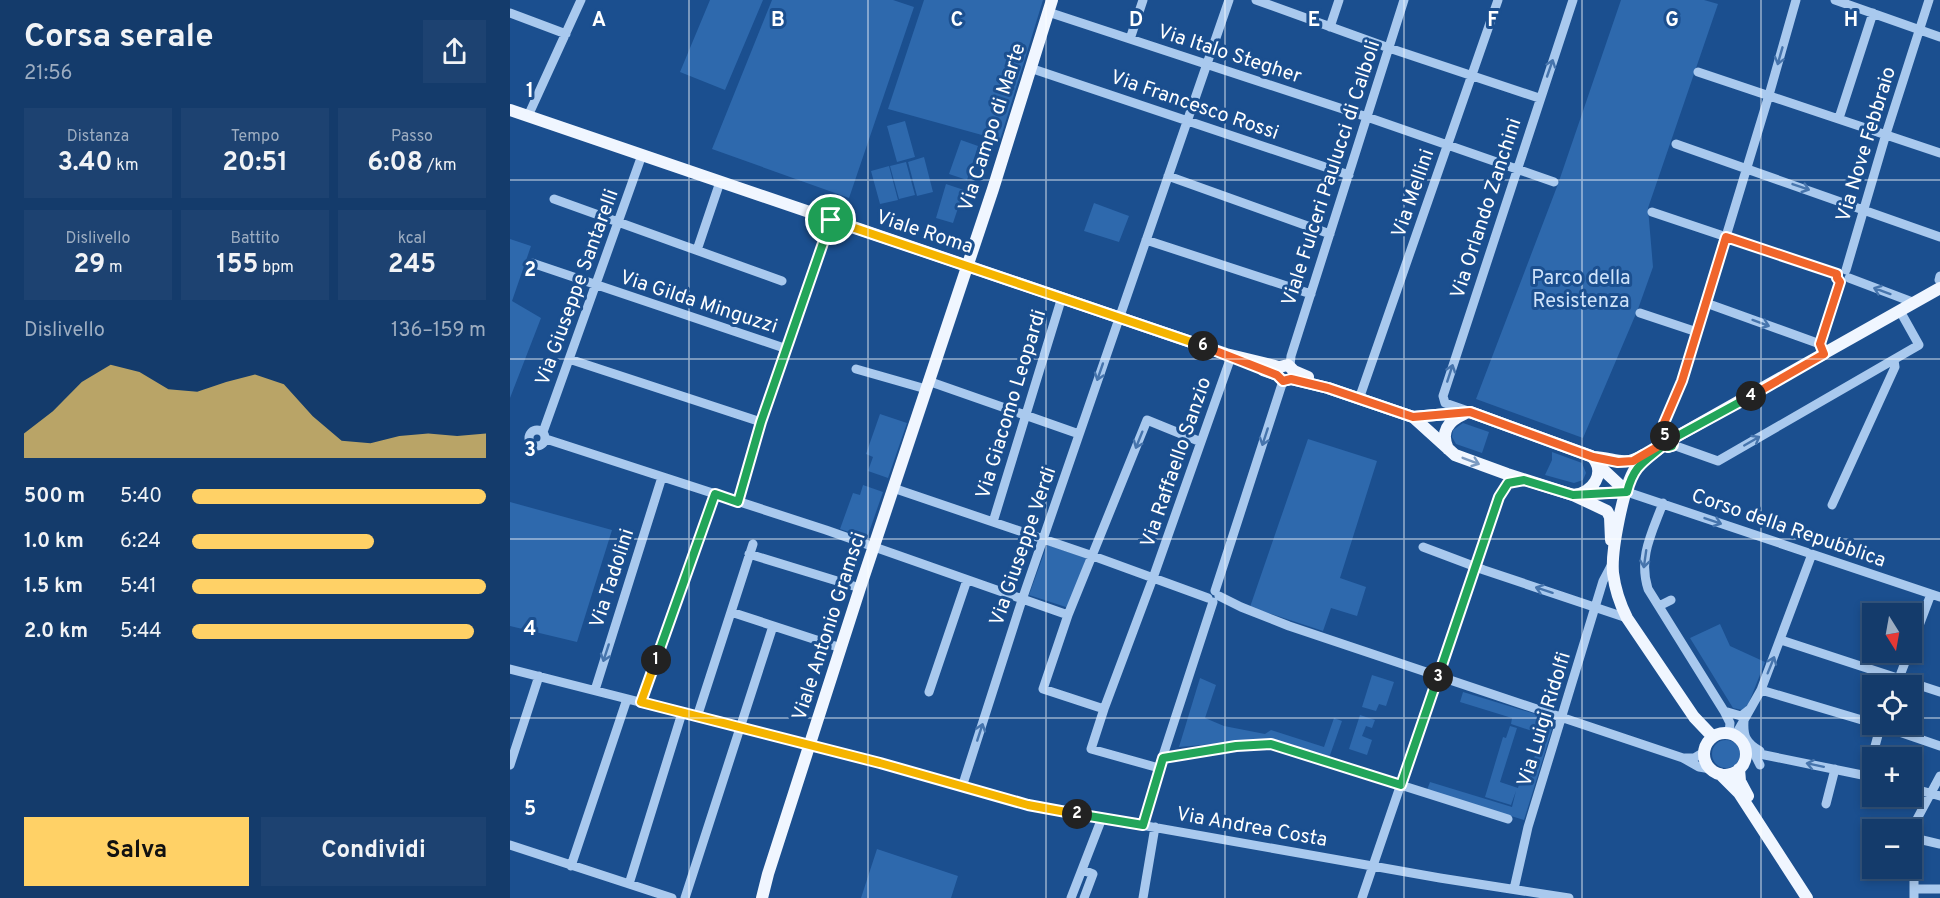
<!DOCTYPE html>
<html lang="it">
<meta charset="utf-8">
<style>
:root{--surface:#143b6b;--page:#1d4271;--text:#f1f3f6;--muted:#9dadc1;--line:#33557e;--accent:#ffd166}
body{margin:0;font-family:Overpass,sans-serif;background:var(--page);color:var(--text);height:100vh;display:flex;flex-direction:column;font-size:22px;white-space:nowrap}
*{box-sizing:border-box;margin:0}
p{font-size:20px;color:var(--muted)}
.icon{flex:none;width:33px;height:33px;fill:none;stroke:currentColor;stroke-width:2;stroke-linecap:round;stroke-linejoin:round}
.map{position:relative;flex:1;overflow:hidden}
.sheet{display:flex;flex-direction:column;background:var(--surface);width:510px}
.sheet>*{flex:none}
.needle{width:39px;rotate:169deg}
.fabs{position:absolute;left:1352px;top:603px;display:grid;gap:12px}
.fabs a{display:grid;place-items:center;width:60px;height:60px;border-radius:0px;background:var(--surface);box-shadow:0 3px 9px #0003,0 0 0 2px var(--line);font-size:30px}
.pin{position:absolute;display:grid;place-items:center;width:51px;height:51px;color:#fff;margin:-26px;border:3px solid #fff;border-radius:50%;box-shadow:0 2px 6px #0007}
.km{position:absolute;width:30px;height:30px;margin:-15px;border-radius:50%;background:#222;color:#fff;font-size:16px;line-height:30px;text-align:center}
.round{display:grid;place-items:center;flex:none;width:63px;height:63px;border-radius:0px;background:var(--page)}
.head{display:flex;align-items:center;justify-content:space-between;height:102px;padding:0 24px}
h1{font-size:33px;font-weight:700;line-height:45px}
.stats{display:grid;grid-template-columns:repeat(3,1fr);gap:9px;height:102px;padding:6px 24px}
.stats div{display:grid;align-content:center;border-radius:0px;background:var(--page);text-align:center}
.stats b{font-size:26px;font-weight:700}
.stats small{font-size:16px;font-weight:400}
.stats p{font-size:16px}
.chart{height:168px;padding:12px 24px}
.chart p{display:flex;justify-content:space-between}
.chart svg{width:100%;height:108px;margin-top:6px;fill:var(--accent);opacity:.7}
.primary-button{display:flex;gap:12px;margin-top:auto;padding:12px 24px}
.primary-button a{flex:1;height:69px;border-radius:0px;background:var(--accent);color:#111;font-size:24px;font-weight:700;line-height:69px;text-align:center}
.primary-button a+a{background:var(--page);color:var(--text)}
ul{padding:0 24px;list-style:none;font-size:20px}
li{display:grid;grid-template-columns:96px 72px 1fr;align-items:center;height:45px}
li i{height:15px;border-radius:8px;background:var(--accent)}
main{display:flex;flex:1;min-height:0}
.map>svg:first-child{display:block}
.green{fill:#2e69ad}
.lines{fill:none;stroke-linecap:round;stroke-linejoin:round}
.minor{stroke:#a9c9ee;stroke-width:9}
.major{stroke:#f0f6ff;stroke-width:12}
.oneway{stroke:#4674ac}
.oneway2{stroke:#7b9ac1}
.split-1-casing{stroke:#fff;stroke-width:12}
.split-2-casing{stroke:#fff;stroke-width:12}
.split-3-casing{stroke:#fff;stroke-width:12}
.split-4-casing{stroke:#fff;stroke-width:12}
.split-5-casing{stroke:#fff;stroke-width:12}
.split-6-casing{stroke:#fff;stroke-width:12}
.split-7-casing{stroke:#fff;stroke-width:12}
.split-1{stroke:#22a559;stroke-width:8}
.split-2{stroke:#f5b400;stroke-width:8}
.split-3{stroke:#22a559;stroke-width:8}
.split-4{stroke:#22a559;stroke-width:8}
.split-5{stroke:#f0652b;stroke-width:8}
.split-6{stroke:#f0652b;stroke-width:8}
.split-7{stroke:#f5b400;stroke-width:8}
.grid{fill:none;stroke:#fff;stroke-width:1.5;stroke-opacity:0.55}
.labels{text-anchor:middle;stroke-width:6;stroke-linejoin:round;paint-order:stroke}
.street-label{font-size:20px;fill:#fff;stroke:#1b4f8f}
.park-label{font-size:20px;fill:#cfe3fa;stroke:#1b4f8f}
.grid-label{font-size:20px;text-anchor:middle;font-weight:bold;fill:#fff;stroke:#1b4f8f;stroke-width:6;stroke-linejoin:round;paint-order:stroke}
</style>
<main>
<section class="sheet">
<div class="head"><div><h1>Corsa serale</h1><p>21:56</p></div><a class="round"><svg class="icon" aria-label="share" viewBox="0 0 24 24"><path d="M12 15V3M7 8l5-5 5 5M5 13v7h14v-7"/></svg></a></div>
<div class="stats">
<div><p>Distanza</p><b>3.40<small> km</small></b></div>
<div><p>Tempo</p><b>20:51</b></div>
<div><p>Passo</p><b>6:08<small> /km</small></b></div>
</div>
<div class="stats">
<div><p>Dislivello</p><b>29<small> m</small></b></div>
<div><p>Battito</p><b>155<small> bpm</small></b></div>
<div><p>kcal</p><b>245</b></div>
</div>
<div class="chart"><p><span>Dislivello</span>136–159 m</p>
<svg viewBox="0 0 160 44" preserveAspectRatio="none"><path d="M0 44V34L10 25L20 13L30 6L40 9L50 16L60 17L70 13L80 10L90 14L100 27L110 37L120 38L130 35L140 34L150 35L160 34V44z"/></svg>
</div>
<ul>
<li><b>500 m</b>5:40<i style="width:100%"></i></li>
<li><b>1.0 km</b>6:24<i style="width:62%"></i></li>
<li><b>1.5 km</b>5:41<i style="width:100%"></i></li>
<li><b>2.0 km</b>5:44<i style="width:96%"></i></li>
</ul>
<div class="primary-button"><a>Salva</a><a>Condividi</a></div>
</section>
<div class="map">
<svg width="1430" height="898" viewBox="0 0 1430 898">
<rect width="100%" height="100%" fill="#1b4f8f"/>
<path class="green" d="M 200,0 L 253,0 L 215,90 L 170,72 Z
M 262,0 L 383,0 L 404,7 L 339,198 L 202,149 Z
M 414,0 L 533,0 L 490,140 L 378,109 Z
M 1111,0 L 1194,0 L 1208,4 L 1138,208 L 1143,267 L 1128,309 L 1073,438 L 966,399 L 1048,184 Z
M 395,121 L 405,157 L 387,162 L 377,126 Z
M 451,140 L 468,146 L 457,180 L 439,174 Z
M 414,157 L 423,192 L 407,196 L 398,162 Z
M 396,162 L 405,195 L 389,199 L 380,166 Z
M 379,166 L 388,200 L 370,204 L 361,171 Z
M 436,184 L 454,190 L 443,223 L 426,218 Z
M 584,203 L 619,216 L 609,242 L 574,231 Z
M 0,239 L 21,246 L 2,301 L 31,318 L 0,398 Z
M 370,414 L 397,423 L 378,478 L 358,471 L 363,457 L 356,454 Z
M 953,423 L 979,432 L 972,453 L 946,444 L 942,437 L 943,430 Z
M 798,439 L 867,461 L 830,578 L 856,587 L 847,616 L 821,608 L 813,631 L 740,607 Z
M 1042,452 L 1072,463 L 1076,473 L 1073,480 L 1064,483 L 1035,475 L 1042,460 Z
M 353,485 L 373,492 L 357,538 L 330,529 L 343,493 L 350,495 Z
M 0,502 L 102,530 L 67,642 L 0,626 Z
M 537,545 L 576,558 L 559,608 L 519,595 Z
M 1210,624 L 1220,646 L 1255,662 L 1238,705 L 1232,710 L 1223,708 L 1180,638 Z
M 862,675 L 884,682 L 876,706 L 869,704 L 866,711 L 852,707 Z
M 690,678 L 706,685 L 695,718 L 714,726 L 755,734 L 761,730 L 814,747 L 824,718 L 832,721 L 819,758 L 761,739 L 669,747 Z
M 953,692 L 1045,720 L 1014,820 L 917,790 L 920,782 L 1002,807 L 1006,791 L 1001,805 L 975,797 L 993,737 L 996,738 L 1000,726 L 1007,728 L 990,782 L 1008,788 L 1016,761 L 1023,762 L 1031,734 L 1001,724 L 1002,718 L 950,702 Z
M 850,715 L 865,720 L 862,728 L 856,726 L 852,736 L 862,740 L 857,755 L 839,749 Z
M1202 754a14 14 0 1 1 28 0a14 14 0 1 1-28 0Z
M 367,849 L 448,876 L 441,898 L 351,898 Z"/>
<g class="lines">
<path class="minor" d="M 746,0 L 879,48 L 1029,98
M 1325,0 L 1430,37
M 538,12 L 857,117 L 1044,182
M 0,13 L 56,34
M 820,27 L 829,0
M 620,39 L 633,0
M 520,68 L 839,175
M 1188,72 L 1430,153
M 18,116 L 71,0
M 1329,118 L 1363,13
M 1166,144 L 1430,237
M 658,176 L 820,234
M 44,199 L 272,281
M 1142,212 L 1327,274
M 636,240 L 801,294
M 187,250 L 210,182
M 22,263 L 277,349
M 1336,270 L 1376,134 L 1419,0
M 1339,278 L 1405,303
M 1429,280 L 1430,276
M 1196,303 L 1310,344
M 1130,313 L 1187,332
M 1312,349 L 1310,344 L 1330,282
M 59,359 L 251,422
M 780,366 L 781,356 L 894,0
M 346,369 L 416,389
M 418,381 L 569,434
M 849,399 L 988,0
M 958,411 L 935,403 L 933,396 L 1063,0
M19 438a8 8 0 1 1 16 0a8 8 0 1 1-16 0Z
M 33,432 L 132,155
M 1155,436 L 1154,423 L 1172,381 L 1259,95 L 1286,0
M 36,439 L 316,530 L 558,615
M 1163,445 L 1208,461 L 1409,345 L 1390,311
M 383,488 L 583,556 L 698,598
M 1117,492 L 1430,597
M 227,502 L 251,422 L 321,220
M 1153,503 C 1142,533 1128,557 1138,589 L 1214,711 L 1231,716 L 1240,709
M 1322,505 L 1385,367 L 1384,360
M 483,522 L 552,297
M 913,547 L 974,570 L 1117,618
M 239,554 L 350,588
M 705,591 L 773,381
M 709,596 L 731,607 L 779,626 L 1173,758 L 1189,767 L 1201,769
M 1149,606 L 1161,600
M 221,612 L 331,648
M 1271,640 L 1430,692
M 1401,647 L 1421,594
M 0,669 L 370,763 L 518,805 L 930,878 L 1059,898
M 1386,686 L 1399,652
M 85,690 L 152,477
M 1251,690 L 1362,723
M 419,692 L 457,580
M 131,703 L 205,494
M 594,709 L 533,689 L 558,615 L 637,420 L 691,442
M 1214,711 L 1220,723 L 1219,734
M 187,717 L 243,544
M 1234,721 C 1233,736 1236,743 1250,751
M 1366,724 L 1430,746
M 1225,736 L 1251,690 L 1302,554
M 1235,751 L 1362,777
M 1244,753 L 1250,765
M 653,758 L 726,746 L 761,744 L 998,819
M 1175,758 L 1184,758 L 1194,752
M 0,765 L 29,676
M 649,768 L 581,749 L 594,709 L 643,578 L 721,357
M 1357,776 L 1371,724
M 452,787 L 512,600 L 719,0
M 1401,788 L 1430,796
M 1316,804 L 1325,769
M 633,825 L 649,768 L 703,602
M 1404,838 L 1430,844
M 0,845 L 162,898
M 61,866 L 117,699
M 573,870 L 583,874 L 574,898
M 119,884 L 172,713
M 1004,889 L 1018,827 L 1093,581 L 1102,564
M 1405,889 L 1430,889
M 175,898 L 263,626
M 561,898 L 592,818
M 633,898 L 645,827
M 852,898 L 989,497 L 998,483 L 1012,480
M 1404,898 L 1404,838 L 1407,819 L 1430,776"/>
<path class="major" d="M 0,110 L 716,354 L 769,367
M 769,367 L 778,365 L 784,371 L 798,377
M 753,370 L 767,375 L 773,381 L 781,379
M 781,379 L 818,388 L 903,417 L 945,455 L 997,474 L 1063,495 C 1082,494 1098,472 1081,456 L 960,412 L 903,417
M 1164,438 L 1430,288
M 1154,445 L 1152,441 L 1154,437 L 1158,435 L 1163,437 L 1163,445 L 1158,447 L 1154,445 C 1145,453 1132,459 1125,469 C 1113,488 1101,551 1103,573 C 1105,589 1110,604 1117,618 L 1184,717 L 1203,737
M 938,449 C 930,432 938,421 954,414
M 1083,457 C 1104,457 1112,468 1133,455
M 1087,464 L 1117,492
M 1073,494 L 1117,492
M 1063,495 L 1097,511 L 1100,517 L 1101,540
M1194 754a21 21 0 1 1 42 0a21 21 0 1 1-42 0Z
M 1229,769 L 1230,781 L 1238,796
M 1210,774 L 1229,793 L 1297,898
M 252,898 L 258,874 L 350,588 L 483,189 L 542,0"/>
</g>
<defs><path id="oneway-shaft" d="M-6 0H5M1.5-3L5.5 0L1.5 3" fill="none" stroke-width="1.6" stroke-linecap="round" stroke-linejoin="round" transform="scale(1.5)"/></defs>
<g class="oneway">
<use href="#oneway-shaft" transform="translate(1270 56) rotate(106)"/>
<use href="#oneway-shaft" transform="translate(1040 68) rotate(-71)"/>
<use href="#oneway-shaft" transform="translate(1291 187) rotate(19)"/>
<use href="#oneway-shaft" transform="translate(1372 291) rotate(-160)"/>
<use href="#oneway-shaft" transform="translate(1251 323) rotate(20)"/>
<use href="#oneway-shaft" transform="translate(590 372) rotate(109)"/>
<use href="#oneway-shaft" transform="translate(940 373) rotate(-72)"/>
<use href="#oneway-shaft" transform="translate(755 437) rotate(108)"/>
<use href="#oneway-shaft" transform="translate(629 440) rotate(112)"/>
<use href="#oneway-shaft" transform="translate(1242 441) rotate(-30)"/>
<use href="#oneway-shaft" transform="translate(1203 521) rotate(19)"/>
<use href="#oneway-shaft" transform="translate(1135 559) rotate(98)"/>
<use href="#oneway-shaft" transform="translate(1034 590) rotate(-162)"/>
<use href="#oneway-shaft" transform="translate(96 653) rotate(108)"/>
<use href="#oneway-shaft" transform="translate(1261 665) rotate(-68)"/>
<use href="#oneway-shaft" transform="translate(470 732) rotate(-72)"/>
<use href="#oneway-shaft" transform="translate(1305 765) rotate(-168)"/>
</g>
<use class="oneway2" href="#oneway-shaft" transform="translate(961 461) rotate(21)"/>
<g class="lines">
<defs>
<path id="split-1" d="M 146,660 L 205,494 L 228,502 L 251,422 L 321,220"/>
<path id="split-2" d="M 146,660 L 131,702 L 370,763 L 518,805 L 567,814"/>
<path id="split-3" d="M 567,814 L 633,825 L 653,758 L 726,746 L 761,744 L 891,785 L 928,677"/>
<path id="split-4" d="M 928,677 L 989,497 L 998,483 L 1014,480 L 1063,495 L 1117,492 C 1124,465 1134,462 1154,445 L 1158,447 L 1162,446 L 1164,438 L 1241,396"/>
<path id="split-5" d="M 1155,436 L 1154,423 L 1172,381 L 1216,237 L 1327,274 L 1327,278 L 1330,282 L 1310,344 L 1314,354 L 1241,396"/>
<path id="split-6" d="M 693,346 L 767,375 L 773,381 L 781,379 L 818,388 L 903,417 L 960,412 L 1083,457 L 1108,462 L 1123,461 L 1147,447 L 1155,436"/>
<path id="split-7" d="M 321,220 L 693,346"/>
</defs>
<use href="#split-1" class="split-1-casing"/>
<use href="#split-2" class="split-2-casing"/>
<use href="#split-3" class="split-3-casing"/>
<use href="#split-4" class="split-4-casing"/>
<use href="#split-5" class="split-5-casing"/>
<use href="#split-6" class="split-6-casing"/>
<use href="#split-7" class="split-7-casing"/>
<use href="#split-1" class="split-1"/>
<use href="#split-2" class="split-2"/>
<use href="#split-3" class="split-3"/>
<use href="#split-4" class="split-4"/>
<use href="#split-5" class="split-5"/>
<use href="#split-6" class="split-6"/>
<use href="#split-7" class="split-7"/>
</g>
<path class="grid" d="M 179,0 L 179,898M 358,0 L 358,898M 536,0 L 536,898M 715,0 L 715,898M 894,0 L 894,898M 1072,0 L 1072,898M 1251,0 L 1251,898M 0,180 L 1430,180M 0,359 L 1430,359M 0,539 L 1430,539M 0,718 L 1362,718M 1401,718 L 1430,718"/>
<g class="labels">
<g class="street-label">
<text transform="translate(720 53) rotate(18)" y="7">Via Italo Stegher</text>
<text transform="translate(685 104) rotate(19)" y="7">Via Francesco Rossi</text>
<text transform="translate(481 127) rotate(-72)" y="7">Via Campo di Marte</text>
<text transform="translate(1355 144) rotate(-73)" y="7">Via Nove Febbraio</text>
<text transform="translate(820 173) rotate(-72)" y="7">Viale Fulceri Paulucci di Calboli</text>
<text transform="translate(902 193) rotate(-71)" y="7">Via Mellini</text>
<text transform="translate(975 208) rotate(-72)" y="7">Via Orlando Zanchini</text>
<text transform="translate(415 231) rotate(18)" y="7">Viale Roma</text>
<text transform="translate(66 287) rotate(-70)" y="7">Via Giuseppe Santarelli</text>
<text transform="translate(189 301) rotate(18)" y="7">Via Gilda Minguzzi</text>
<text transform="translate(500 404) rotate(-73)" y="7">Via Giacomo Leopardi</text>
<text transform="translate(665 462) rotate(-71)" y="7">Via Raffaello Sanzio</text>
<text transform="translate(1279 527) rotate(19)" y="7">Corso della Repubblica</text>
<text transform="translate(512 546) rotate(-71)" y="7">Via Giuseppe Verdi</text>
<text transform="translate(101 578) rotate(-72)" y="7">Via Tadolini</text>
<text transform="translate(318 626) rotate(-72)" y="7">Viale Antonio Gramsci</text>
<text transform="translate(1033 719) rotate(-73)" y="7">Via Luigi Ridolfi</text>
<text transform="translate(742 826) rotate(10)" y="7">Via Andrea Costa</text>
</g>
<g class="park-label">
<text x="1071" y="284">Parco della<tspan x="1071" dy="23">Resistenza</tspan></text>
</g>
</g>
<g class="grid-label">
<text x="89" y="26">A</text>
<text x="268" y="26">B</text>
<text x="447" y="26">C</text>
<text x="626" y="26">D</text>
<text x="804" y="26">E</text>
<text x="983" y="26">F</text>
<text x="1162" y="26">G</text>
<text x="1341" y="26">H</text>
<text x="20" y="97">1</text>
<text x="20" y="276">2</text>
<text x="20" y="456">3</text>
<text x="20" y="635">4</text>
<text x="20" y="815">5</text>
</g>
</svg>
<div class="fabs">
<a><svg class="needle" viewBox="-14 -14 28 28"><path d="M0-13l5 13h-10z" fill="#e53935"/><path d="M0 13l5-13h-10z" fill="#9dadc1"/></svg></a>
<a><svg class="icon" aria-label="locate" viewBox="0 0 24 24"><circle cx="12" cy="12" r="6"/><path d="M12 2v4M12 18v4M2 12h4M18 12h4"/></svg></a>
<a>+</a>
<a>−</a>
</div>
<div class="pin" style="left:321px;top:220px;background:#1e9e55"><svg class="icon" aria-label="arrive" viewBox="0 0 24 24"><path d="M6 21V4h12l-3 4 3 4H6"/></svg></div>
<b class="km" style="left:146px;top:660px">1</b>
<b class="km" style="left:567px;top:814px">2</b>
<b class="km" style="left:928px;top:677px">3</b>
<b class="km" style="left:1241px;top:396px">4</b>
<b class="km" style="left:1155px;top:436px">5</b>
<b class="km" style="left:693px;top:346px">6</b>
</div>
</main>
